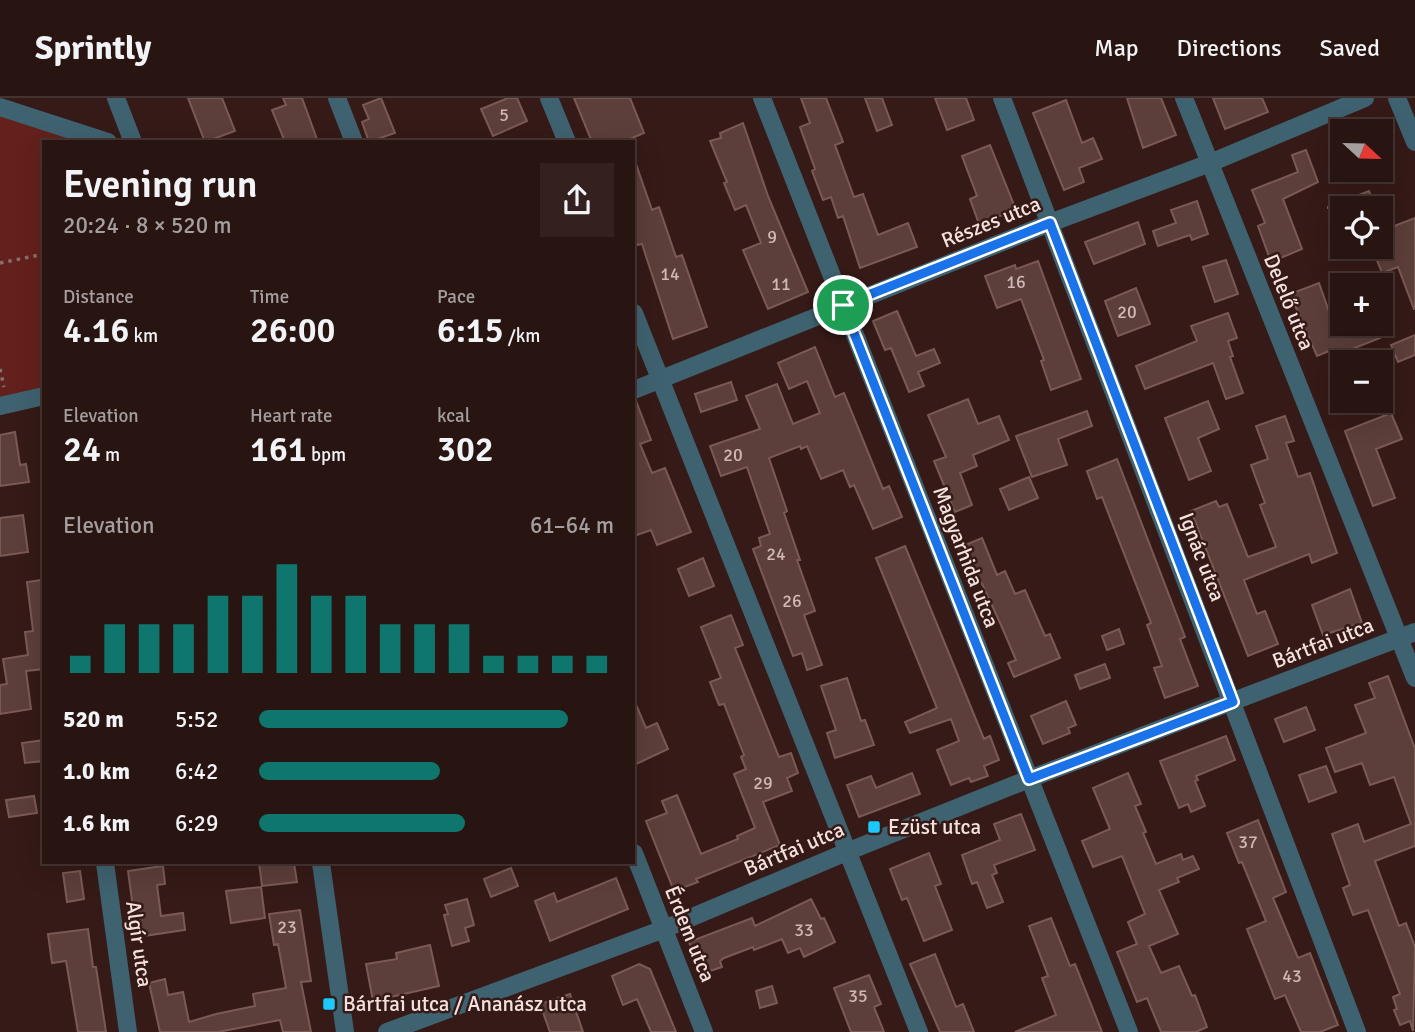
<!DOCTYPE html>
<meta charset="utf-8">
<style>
:root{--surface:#281411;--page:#34211f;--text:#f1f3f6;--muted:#a59e9f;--line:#443331;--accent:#0f766e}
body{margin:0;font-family:Signika,sans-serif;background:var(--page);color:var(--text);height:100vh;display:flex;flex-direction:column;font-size:26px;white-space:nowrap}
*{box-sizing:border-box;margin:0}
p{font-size:23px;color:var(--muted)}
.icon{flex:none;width:38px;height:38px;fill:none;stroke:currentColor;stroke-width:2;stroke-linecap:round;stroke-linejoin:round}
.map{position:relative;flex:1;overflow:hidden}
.details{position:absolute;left:42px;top:42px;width:593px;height:724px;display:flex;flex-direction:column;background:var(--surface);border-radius:0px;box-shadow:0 7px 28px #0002,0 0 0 2px var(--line)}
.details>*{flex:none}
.needle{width:46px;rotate:112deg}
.tools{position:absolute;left:1330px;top:21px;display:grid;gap:14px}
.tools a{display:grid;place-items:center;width:63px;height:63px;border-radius:0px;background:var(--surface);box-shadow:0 7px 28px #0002,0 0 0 2px var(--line);font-size:35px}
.pin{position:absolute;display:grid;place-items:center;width:60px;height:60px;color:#fff;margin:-30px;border:4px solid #fff;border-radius:50%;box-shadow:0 2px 7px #0007}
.round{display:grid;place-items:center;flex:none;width:74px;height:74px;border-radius:0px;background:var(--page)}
.overview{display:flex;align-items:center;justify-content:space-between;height:119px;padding:0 21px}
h1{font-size:38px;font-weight:600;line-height:52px}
.stats{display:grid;grid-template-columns:repeat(3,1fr);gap:10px;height:119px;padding:7px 21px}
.stats div{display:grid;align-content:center}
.stats b{font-size:35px;font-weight:600}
.stats small{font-size:19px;font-weight:400}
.stats p{font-size:19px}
.chart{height:196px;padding:14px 21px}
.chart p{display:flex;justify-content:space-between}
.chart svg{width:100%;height:126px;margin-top:7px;stroke:var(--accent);stroke-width:6}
ul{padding:0 21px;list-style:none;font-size:23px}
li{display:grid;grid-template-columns:112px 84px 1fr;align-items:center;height:52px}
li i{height:18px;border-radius:9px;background:var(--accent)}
header{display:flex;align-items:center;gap:42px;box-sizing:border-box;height:98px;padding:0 35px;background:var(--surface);border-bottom:2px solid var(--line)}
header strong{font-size:33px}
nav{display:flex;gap:38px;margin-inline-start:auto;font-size:24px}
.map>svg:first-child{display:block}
.green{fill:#63201c}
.building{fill:#5c3e3a;stroke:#7b5a56;stroke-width:2}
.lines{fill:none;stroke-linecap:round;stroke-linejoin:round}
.path{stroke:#876f6c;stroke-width:3.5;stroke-dasharray:3.5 5;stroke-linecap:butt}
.minor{stroke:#3f6270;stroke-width:18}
.route-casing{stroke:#fff;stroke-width:14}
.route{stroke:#1a73e8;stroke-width:9}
.poi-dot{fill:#1cc9fc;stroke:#351a17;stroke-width:2.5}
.labels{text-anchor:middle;stroke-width:5;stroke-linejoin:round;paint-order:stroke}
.number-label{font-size:18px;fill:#cfb9b6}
.street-label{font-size:21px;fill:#f5e2df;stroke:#351a17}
.poi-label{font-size:21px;fill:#f5e2df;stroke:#351a17;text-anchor:start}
</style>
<header>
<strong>Sprintly</strong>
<nav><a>Map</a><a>Directions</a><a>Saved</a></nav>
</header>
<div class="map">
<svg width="1415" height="934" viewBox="0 0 1415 934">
<rect width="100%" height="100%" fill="#351a17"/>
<path class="green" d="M 0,9 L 108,44 L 44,44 L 44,298 L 0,308 Z"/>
<path class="building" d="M 188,0 L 222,0 L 235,33 L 205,44 Z
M 283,0 L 302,0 L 318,44 L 285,44 L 272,12 L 286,7 Z
M 381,0 L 395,35 L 369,44 L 362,24 L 369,21 L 363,7 Z
M 508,0 L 517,0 L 527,23 L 493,38 L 481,11 Z
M 574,0 L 630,0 L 644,35 L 623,44 L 592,44 Z
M 801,0 L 826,0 L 843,44 L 835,47 L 854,99 L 863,96 L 878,137 L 908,125 L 917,149 L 860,170 L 843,118 L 838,120 L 831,99 L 823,102 L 812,73 L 815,71 L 800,29 L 810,25 Z
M 865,0 L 882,0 L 892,27 L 877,33 Z
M 935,0 L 966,0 L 974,22 L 947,32 Z
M 1127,0 L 1161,0 L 1176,37 L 1143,50 Z
M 1213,0 L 1262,0 L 1268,14 L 1225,31 Z
M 1066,2 L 1082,45 L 1093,40 L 1102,61 L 1079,70 L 1084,84 L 1064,92 L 1033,15 Z
M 743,25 L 768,98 L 808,194 L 768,211 L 743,152 L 761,145 L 746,107 L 735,112 L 724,85 L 727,84 L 710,43 L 721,40 L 720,35 Z
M 990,47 L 1016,112 L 979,126 L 970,101 L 977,98 L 962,58 Z
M 1306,52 L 1318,84 L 1283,101 L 1302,151 L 1271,164 L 1258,128 L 1265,125 L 1252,92 L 1298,74 L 1292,57 Z
M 634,66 L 636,66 L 652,112 L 659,109 L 676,159 L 682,157 L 707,229 L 673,241 L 642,146 L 637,147 L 634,137 Z
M 1369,93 L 1375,110 L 1328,110 L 1328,109 Z
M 1197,103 L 1208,136 L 1192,142 L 1190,137 L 1158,148 L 1153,133 L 1176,125 L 1171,112 Z
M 1415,120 L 1415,211 L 1414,211 L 1398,169 L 1382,175 L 1375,157 L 1381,155 L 1381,133 Z
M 1138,124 L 1145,146 L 1094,166 L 1085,144 Z
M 1226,162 L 1238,196 L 1215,204 L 1203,169 Z
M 1038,163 L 1081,281 L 1051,292 L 1041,263 L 1044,262 L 1021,201 L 997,210 L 985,178 L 1015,167 L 1016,171 Z
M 1319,185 L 1337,236 L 1363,226 L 1374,226 L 1380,240 L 1342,255 L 1342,285 L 1329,253 L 1317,258 L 1290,196 Z
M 1136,190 L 1150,226 L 1118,238 L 1105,203 Z
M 897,213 L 916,258 L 934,251 L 940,265 L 918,274 L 924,288 L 909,294 L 891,250 L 885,252 L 873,223 Z
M 1228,215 L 1237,240 L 1228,243 L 1233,258 L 1230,259 L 1243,295 L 1226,301 L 1213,265 L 1145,291 L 1136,268 L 1197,243 L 1191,228 Z
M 1415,237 L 1415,257 L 1398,264 L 1391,247 Z
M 815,249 L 835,299 L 844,295 L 883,391 L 889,388 L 902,419 L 873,431 L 854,387 L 850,389 L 843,372 L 821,381 L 807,348 L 801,351 L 800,348 L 769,360 L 787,413 L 784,415 L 800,462 L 797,462 L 815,513 L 804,517 L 822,567 L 807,572 L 802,555 L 793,558 L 753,451 L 761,448 L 759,440 L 770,436 L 747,369 L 721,378 L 710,348 L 760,331 L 746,298 L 777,286 L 793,326 L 820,315 L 807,283 L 789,291 L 778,265 Z
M 731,284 L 737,302 L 701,314 L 695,296 Z
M 968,301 L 978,326 L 999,318 L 1009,342 L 973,357 L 977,368 L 960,375 L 972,407 L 955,414 L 934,363 L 946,359 L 928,317 Z
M 634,303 L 636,303 L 651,342 L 640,346 L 652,375 L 665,370 L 691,434 L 657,447 L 651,432 L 634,438 Z
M 1208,303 L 1219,331 L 1198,340 L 1211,373 L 1189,382 L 1165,320 Z
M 1087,313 L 1092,328 L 1058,341 L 1067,367 L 1032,379 L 1016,338 Z
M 1391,315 L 1402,341 L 1376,351 L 1395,400 L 1373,408 L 1345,333 Z
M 1285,318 L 1294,343 L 1286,345 L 1298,379 L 1310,375 L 1337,455 L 1312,465 L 1309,456 L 1244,482 L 1257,516 L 1265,513 L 1278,546 L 1248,558 L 1191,413 L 1216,403 L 1219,409 L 1227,406 L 1248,459 L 1276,449 L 1260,407 L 1265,405 L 1251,367 L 1268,361 L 1256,328 Z
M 15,334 L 20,367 L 26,366 L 29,384 L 0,388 L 0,337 Z
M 1117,361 L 1185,539 L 1180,541 L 1198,588 L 1165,600 L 1154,570 L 1162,568 L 1147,527 L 1151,525 L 1102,399 L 1097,401 L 1087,373 Z
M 1029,379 L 1038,400 L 1009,412 L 1000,391 Z
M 23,417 L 28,454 L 0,458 L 0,420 Z
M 982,440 L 997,477 L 1005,473 L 1015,496 L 1025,492 L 1045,538 L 1050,536 L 1060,560 L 1014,579 L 1008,565 L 1016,562 L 1001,527 L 977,475 L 969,478 L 958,450 Z
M 905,448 L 984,641 L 990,638 L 999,662 L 984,668 L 988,678 L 971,684 L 969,680 L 951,687 L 937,652 L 959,643 L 951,621 L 910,635 L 905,624 L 937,610 L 876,460 Z
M 703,460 L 714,488 L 689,498 L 678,471 Z
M 42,482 L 44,571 L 26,573 L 31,611 L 0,616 L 0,587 L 7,586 L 3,561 L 28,557 L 25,534 L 33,533 L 27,484 Z
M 1350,491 L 1362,525 L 1323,537 L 1312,507 Z
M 731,517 L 743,547 L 735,550 L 779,659 L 791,655 L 798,675 L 787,680 L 792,693 L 763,704 L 780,747 L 696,781 L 698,784 L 674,793 L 646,723 L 667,715 L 662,703 L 677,697 L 701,756 L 738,741 L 737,738 L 755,730 L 734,676 L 746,671 L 741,659 L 744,657 L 724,606 L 719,607 L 710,584 L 721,580 L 701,529 Z
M 1119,531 L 1124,546 L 1107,552 L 1102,538 Z
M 1105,566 L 1110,580 L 1080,591 L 1075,577 Z
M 1388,578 L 1415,651 L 1415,748 L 1375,763 L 1399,828 L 1406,825 L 1415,849 L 1413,933 L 1410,923 L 1400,927 L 1394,912 L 1397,911 L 1393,899 L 1400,896 L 1368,812 L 1353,817 L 1343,790 L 1350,787 L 1332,736 L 1358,726 L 1364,744 L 1411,726 L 1394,679 L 1370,687 L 1362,665 L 1335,674 L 1326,650 L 1366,635 L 1355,607 L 1375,600 L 1369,585 Z
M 847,580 L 861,623 L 865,622 L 874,647 L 835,660 L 827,635 L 836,632 L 821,588 Z
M 634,602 L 646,630 L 657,625 L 668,651 L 634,667 Z
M 1066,603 L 1076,627 L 1068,630 L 1070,635 L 1043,646 L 1031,618 Z
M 1306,609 L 1315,632 L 1284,644 L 1275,621 Z
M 1226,638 L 1235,662 L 1196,678 L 1198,682 L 1195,683 L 1205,708 L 1191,714 L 1188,706 L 1179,710 L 1160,663 Z
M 44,642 L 44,663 L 25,665 L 22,645 Z
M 1326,668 L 1336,694 L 1309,704 L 1299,677 Z
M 912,675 L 920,696 L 859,719 L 847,687 L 871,678 L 876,690 Z
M 1128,675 L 1141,706 L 1135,708 L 1146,734 L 1143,735 L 1156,766 L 1181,756 L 1183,762 L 1193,758 L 1199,771 L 1177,780 L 1179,784 L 1159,792 L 1178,836 L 1149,848 L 1161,875 L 1179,868 L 1192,898 L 1195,897 L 1207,929 L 1196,934 L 1161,934 L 1147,900 L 1137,904 L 1117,854 L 1137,846 L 1128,824 L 1145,816 L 1122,758 L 1093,769 L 1082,743 L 1110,731 L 1093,690 Z
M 34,698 L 37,715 L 9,719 L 6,702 Z
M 1021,716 L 1035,752 L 994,767 L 997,775 L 992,777 L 1003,804 L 987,810 L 977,784 L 972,786 L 962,757 L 1000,742 L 994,726 Z
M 1258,722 L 1286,794 L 1273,800 L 1298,860 L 1310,855 L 1338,927 L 1320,934 L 1301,934 L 1285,897 L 1275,901 L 1247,831 L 1266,823 L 1242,764 L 1239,765 L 1227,735 Z
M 929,755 L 941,786 L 935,788 L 952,832 L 924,843 L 907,800 L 902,802 L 890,771 Z
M 259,765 L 294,765 L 297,784 L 262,788 Z
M 163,768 L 165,786 L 157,787 L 161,818 L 183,815 L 185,832 L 137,839 L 128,773 Z
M 511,770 L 518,788 L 491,799 L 484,781 Z
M 80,773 L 84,801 L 67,804 L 63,775 Z
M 616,780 L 628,811 L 550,843 L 535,803 L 554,795 L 557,804 Z
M 261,789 L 265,820 L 231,825 L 226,793 Z
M 467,801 L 474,827 L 465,830 L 469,843 L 452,848 L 444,817 L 448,816 L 445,807 Z
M 811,801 L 821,821 L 824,820 L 835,844 L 804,859 L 800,850 L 788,855 L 782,841 L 754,852 L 753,849 L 724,860 L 720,863 L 722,869 L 707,874 L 705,869 L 699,871 L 689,844 L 752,820 L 755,828 Z
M 300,812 L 311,883 L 301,884 L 311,934 L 283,934 L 280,922 L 218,934 L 160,934 L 149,885 L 165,881 L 168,897 L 183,894 L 189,924 L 216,916 L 255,908 L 253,896 L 286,890 L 278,846 L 274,847 L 269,816 Z
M 1051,820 L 1070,868 L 1075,866 L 1102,934 L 1015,934 L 1056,917 L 1042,880 L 1048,878 L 1029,828 Z
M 88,831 L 93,869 L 96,869 L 106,934 L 78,934 L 66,863 L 52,865 L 48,836 Z
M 430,847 L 439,888 L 373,903 L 366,866 L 397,861 L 396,855 Z
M 935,856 L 956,909 L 963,906 L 974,934 L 940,934 L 910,866 Z
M 639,866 L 650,871 L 676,934 L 651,934 L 637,901 L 623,907 L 612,878 Z
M 869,877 L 881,906 L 874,909 L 884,934 L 851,934 L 834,890 Z
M 772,888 L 777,905 L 760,910 L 756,893 Z
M 570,896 L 583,934 L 550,934 L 540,906 Z"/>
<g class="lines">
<path class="path" d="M 0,165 L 44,156
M 0,271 L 4,289"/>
<path class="minor" d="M 116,0 L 133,44
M 337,0 L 354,44
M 549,0 L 567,44
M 762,0 L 1129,934
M 1002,0 L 1357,934
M 1184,0 L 1415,580
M 1397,0 L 1415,44
M 0,9 L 108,44
M 634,215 L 919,934
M 634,292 L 1050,125 L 1210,65 L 1365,0
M 0,308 L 44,298
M 634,755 L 704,934
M 105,765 L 128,934
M 321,765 L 345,934
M 387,934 L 664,831 L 849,753 L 1029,681 L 1415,534"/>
</g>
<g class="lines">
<defs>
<path id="route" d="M 1050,125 L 1233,604 L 1029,681 L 843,207 Z"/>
</defs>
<use href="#route" class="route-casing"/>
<use href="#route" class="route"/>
</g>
<g class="poi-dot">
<rect x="867" y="722" width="14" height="14" rx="3.5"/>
<rect x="322" y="899" width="14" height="14" rx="3.5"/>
</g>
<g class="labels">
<g class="number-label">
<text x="504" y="23">5</text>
<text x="772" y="145">9</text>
<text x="670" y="182">14</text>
<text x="1016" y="190">16</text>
<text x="781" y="192">11</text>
<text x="1127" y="220">20</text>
<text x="733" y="363">20</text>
<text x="776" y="462">24</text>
<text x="792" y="509">26</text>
<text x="763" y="691">29</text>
<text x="1248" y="750">37</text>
<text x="287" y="835">23</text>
<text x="804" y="838">33</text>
<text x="1292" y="884">43</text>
<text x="858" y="904">35</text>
</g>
<g class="street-label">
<text transform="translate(991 124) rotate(-22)" y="7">Részes utca</text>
<text transform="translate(1289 204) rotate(68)" y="7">Delelő utca</text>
<text transform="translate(966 459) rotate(69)" y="7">Magyarhida utca</text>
<text transform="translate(1202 459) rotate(69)" y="7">Ignác utca</text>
<text transform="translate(1323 545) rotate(-21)" y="7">Bártfai utca</text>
<text transform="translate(794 751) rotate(-23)" y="7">Bártfai utca</text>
<text transform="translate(690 836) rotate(68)" y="7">Érdem utca</text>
<text transform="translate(139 846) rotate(82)" y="7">Algír utca</text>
</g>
<g class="poi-label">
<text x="888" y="736">Ezüst utca</text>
<text x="343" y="913">Bártfai utca / Ananász utca</text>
</g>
</g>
</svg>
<div class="tools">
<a><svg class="needle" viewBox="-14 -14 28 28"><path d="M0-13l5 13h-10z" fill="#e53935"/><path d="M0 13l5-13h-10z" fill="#a59e9f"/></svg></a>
<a><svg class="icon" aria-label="locate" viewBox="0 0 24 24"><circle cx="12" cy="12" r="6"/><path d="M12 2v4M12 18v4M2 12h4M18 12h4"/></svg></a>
<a>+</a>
<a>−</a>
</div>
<div class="pin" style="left:843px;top:207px;background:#1e9e55"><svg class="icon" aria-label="arrive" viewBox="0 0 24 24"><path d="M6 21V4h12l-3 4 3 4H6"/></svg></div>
<section class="details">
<div class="overview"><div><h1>Evening run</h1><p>20:24 · 8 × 520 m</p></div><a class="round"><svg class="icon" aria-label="share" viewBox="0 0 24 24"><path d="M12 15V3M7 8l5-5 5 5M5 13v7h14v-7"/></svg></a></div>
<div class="stats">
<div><p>Distance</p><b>4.16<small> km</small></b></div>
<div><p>Time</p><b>26:00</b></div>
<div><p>Pace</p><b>6:15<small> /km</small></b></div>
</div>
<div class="stats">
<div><p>Elevation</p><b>24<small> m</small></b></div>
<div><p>Heart rate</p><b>161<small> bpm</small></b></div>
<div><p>kcal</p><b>302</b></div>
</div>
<div class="chart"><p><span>Elevation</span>61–64 m</p>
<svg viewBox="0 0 160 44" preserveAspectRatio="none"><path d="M5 44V38M15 44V27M25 44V27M35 44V27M45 44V17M55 44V17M65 44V6M75 44V17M85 44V17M95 44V27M105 44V27M115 44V27M125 44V38M135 44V38M145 44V38M155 44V38"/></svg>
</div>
<ul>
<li><b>520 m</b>5:52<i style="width:87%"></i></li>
<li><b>1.0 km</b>6:42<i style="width:51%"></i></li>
<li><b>1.6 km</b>6:29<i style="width:58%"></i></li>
</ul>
</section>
</div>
